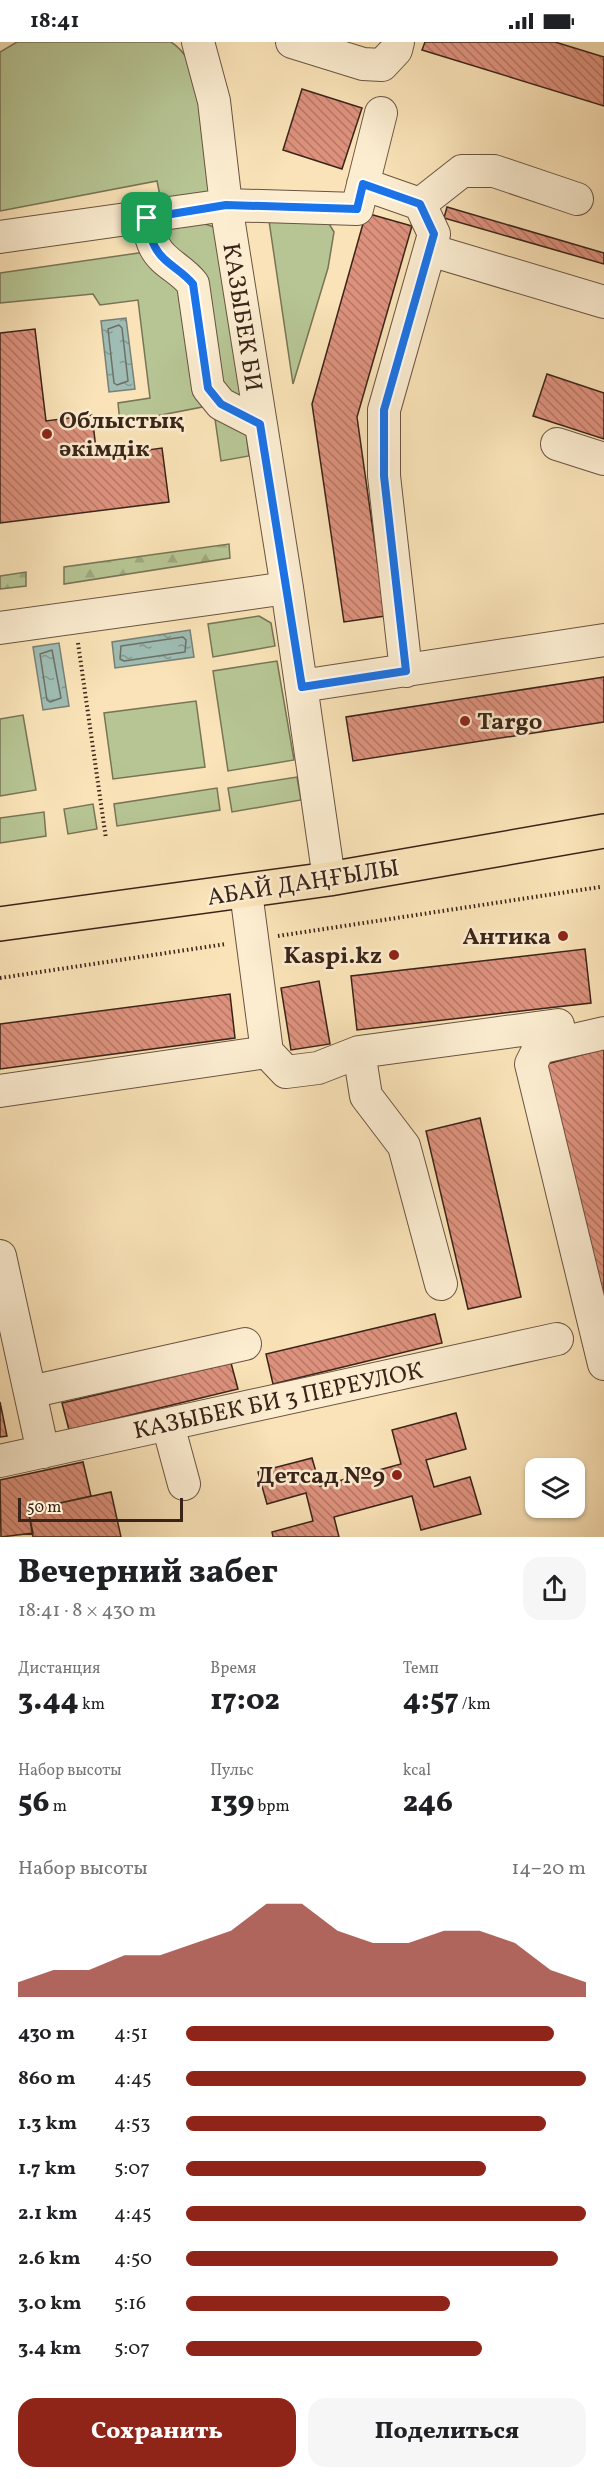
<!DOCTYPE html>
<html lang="ru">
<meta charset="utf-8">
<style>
:root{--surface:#fff;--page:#f6f6f6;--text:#202124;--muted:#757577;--accent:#8f2418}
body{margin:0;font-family:Vollkorn,serif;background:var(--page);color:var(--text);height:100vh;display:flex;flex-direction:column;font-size:22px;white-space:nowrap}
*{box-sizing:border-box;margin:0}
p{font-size:20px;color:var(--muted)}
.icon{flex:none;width:33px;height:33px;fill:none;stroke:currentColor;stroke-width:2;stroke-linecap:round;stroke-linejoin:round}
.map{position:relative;height:1495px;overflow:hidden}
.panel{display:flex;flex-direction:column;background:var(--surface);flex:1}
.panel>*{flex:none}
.buttons{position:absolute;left:525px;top:1416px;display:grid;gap:12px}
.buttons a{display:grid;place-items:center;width:60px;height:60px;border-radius:12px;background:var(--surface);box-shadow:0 2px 4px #0004;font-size:30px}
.scale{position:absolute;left:18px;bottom:15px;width:165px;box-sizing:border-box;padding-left:6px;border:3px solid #3a2419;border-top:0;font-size:16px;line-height:21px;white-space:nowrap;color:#3a2419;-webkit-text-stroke:4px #fcedd1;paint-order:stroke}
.pin{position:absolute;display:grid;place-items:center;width:51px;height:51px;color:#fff;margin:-26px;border-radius:12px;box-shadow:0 3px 9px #0006}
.round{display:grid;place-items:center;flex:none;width:63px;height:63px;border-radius:18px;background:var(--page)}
.overview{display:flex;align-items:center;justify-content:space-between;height:102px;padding:0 18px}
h1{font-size:33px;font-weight:800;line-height:45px}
.metrics{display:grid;grid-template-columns:repeat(3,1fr);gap:9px;height:102px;padding:6px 18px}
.metrics div{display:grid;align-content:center}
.metrics b{font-size:30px;font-weight:800}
.metrics small{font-size:16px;font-weight:400}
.metrics p{font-size:16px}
.chart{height:168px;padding:12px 18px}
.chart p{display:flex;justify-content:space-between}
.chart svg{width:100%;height:108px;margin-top:6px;fill:var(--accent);opacity:.7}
.primary-button{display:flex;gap:12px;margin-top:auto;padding:12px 18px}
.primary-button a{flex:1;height:69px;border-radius:18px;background:var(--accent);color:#fff;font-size:24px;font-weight:800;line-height:69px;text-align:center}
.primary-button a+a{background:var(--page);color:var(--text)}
ul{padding:0 18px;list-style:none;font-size:20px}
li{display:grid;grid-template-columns:96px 72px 1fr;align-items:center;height:45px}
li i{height:15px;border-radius:8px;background:var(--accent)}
.status{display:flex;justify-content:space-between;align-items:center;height:42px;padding:0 30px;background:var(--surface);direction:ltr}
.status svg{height:16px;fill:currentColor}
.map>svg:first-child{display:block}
.green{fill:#b7c594;stroke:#787456;stroke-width:1.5}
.forest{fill:url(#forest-firs);stroke:#787456;stroke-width:1.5}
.water{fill:url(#water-ripples);stroke:#778076;stroke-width:1.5}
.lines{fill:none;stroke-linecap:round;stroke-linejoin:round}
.shore{stroke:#6c7066;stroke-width:1.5}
.building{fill:url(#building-back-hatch);stroke:#3a2419;stroke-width:1.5}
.minor-casing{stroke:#6a5441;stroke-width:34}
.major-casing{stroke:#3a2419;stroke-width:36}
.path{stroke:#3a2419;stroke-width:4;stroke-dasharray:1.5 3;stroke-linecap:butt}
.minor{stroke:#fcedd1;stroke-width:32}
.major{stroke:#fae3b8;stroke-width:33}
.route-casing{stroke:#fff;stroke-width:12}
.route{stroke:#1a73e8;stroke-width:8}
.poi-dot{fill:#8f2418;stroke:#fcedd1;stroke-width:2}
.labels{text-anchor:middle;stroke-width:5;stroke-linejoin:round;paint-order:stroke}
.street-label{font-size:24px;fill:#3a2419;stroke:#fcedd1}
.poi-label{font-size:24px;font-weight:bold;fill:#3a2419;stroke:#fcedd1;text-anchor:end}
</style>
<div class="status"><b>18:41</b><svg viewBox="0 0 49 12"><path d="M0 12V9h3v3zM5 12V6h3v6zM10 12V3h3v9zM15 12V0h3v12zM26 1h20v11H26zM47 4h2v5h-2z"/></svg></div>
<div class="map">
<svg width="604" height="1495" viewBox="0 0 604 1495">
<defs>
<pattern id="forest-firs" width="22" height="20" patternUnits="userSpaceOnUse" patternTransform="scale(1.5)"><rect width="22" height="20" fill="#b7c594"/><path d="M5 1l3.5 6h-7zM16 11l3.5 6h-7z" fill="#9ea97f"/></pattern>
<pattern id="water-ripples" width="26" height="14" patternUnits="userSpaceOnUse" patternTransform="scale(1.5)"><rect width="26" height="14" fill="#9fbdb4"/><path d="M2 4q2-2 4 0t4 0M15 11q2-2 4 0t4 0" fill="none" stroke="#839992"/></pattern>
<pattern id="building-back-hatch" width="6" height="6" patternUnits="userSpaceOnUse" patternTransform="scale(1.5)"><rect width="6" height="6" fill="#de927e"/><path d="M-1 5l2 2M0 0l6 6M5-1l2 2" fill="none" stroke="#b57766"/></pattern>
</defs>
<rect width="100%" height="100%" fill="#fae3b8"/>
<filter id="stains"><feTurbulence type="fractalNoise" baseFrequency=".00333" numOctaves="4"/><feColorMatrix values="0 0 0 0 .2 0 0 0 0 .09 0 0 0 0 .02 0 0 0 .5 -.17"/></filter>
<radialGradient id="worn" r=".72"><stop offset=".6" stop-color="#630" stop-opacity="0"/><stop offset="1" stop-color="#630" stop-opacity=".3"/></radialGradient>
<path class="green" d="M 17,0 L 171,0 C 207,22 208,102 214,140 L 209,152 L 161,159 L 157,139 L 0,169 L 0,10 Z
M 268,172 L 328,180 L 334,190 L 328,226 L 293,342 Z
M 202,181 L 214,185 L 221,193 L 249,414 L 221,419 L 213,363 L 120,381 L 118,361 L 150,356 L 138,258 L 100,263 L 93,252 L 0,261 L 0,231 L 166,207 L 164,188 Z
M 259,574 L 271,581 L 275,604 L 213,615 L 208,582 Z
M 277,619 L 294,718 L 228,729 L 213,629 Z
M 196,659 L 205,725 L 113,737 L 104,671 Z
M 23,673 L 36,748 L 0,754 L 0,677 Z
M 297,735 L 301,758 L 232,770 L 228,746 Z
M 217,746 L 220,768 L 117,784 L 114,762 Z
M 93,762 L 97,787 L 68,792 L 64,767 Z
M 44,770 L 46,794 L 0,801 L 0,776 Z"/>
<path class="forest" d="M 229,502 L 230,516 L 64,542 L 64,525 Z
M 26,530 L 26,544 L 0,547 L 0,534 Z"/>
<path class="water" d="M 126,276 L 135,347 L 109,350 L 101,279 Z
M 190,588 L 194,615 L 115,626 L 112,600 Z
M 59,601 L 69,664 L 43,668 L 33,605 Z"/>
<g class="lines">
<path class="shore" d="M 119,283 L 122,286 L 128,339 L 117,343 L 114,341 L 108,287 Z
M 183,595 L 186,598 L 185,610 L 124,619 L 120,617 L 121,604 Z
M 52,608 L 61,656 L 50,660 L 47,658 L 40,612 Z"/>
</g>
<path class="building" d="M 425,0 L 555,0 L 604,15 L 604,64 L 422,8 Z
M 302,47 L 362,66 L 342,127 L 283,108 Z
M 447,165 L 604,211 L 604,222 L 444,176 Z
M 366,171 L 412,184 L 357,375 L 385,574 L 344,580 L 312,362 Z
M 35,287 L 46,379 L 92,373 L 97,415 L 162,406 L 169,460 L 0,481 L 0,291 Z
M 547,332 L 604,351 L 604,397 L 533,374 Z
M 604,635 L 604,680 L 353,719 L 346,675 Z
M 585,907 L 591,961 L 357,988 L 351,934 Z
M 319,939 L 330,1002 L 291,1008 L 281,946 Z
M 230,952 L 235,996 L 0,1027 L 0,982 Z
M 604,1007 L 604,1276 L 539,1024 Z
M 480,1076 L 521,1255 L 468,1267 L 426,1089 Z
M 435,1272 L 442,1301 L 273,1342 L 266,1312 Z
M 231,1321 L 238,1347 L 69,1388 L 62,1361 Z
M 0,1360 L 7,1394 L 0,1395 Z
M 456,1371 L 466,1407 L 426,1418 L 434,1445 L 470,1435 L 481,1472 L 421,1488 L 412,1454 L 334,1475 L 339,1495 L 273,1495 L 272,1490 L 313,1479 L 306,1451 L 267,1462 L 258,1430 L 312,1416 L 320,1444 L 401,1422 L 392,1388 Z
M 83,1420 L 91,1454 L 28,1468 L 33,1491 L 1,1495 L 0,1438 Z
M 111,1450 L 121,1495 L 33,1495 L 28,1468 Z"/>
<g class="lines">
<defs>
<path id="minor" d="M 198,0 L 214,59 L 226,163 L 287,546 L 329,837
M 292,0 L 363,22 L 382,23 L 396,8 L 398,0
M 363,142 L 420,162 L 434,192 L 384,368 L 384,434 L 406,629
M 420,162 L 462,129 L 494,129 L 577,157
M 147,176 C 149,185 150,196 155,205 C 163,221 182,227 193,242 L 208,346 L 221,362 L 260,382
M 0,195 L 226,163 L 357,167 L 381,71
M 430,208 L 604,260
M 557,402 L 604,417
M 0,586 L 287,546
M 301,644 L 604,598
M 246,850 L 267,1010
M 604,991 L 539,1006 L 531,1022 L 604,1322
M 359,1010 L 366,1054 L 404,1104 L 441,1242
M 0,1049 L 267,1010 L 286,1030 L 318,1026 L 359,1010 L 558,983
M 0,1214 L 43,1410
M 30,1350 L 245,1302
M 168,1383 L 184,1442
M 0,1419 L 557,1297"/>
<path id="major" d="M 0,882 L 329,837 L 604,789"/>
</defs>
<use href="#minor" class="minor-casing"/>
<use href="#major" class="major-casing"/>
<path class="path" d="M 78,601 L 106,797
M 278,894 L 600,845
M 0,936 L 226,902"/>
<use href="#minor" class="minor"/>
<use href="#major" class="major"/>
</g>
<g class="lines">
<defs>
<path id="route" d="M 363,142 L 420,162 L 434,192 L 384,368 L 384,434 L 406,629 L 302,645 L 260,382 L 221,362 L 208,346 L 193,242 C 182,228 163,221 155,205 C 150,197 149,185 147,176 L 226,163 L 357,167 Z"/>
</defs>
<use href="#route" class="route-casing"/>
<use href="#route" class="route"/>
</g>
<g class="poi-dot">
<circle cx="47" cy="392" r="6"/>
<circle cx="465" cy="679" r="6"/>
<circle cx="563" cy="894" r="6"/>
<circle cx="394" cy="913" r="6"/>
<circle cx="397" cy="1433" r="6"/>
</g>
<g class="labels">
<g class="street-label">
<text transform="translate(243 275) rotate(81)" y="8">КАЗЫБЕК БИ</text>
<text transform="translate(303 840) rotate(-9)" y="8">АБАЙ ДАҢҒЫЛЫ</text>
<text transform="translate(278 1358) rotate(-12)" y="8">КАЗЫБЕК БИ 3 ПЕРЕУЛОК</text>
</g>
<g class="poi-label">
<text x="59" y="386" text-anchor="start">Облыстық<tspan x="59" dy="28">әкімдік</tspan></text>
<text x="477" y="687" text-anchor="start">Targo</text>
<text x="551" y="902">Антика</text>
<text x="382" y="921">Kaspi.kz</text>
<text x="385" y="1441">Детсад №9</text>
</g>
</g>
<rect width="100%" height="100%" filter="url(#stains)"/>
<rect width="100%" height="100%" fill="url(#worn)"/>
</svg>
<div class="buttons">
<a><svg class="icon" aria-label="layers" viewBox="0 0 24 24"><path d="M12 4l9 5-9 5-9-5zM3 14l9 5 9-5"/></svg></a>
</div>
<div class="scale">50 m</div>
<div class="pin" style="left:147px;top:176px;background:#1e9e55"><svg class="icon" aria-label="arrive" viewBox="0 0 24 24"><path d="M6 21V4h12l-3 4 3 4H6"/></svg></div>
</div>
<section class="panel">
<div class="overview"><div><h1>Вечерний забег</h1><p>18:41 · 8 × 430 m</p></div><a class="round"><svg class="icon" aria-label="share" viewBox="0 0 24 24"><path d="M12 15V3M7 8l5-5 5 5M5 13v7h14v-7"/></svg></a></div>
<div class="metrics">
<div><p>Дистанция</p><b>3.44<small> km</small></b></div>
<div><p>Время</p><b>17:02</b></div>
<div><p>Темп</p><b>4:57<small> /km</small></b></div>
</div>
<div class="metrics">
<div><p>Набор высоты</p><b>56<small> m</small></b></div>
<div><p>Пульс</p><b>139<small> bpm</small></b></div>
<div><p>kcal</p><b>246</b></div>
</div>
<div class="chart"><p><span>Набор высоты</span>14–20 m</p>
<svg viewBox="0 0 160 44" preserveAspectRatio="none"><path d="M0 44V38L10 33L20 33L30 27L40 27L50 22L60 17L70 6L80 6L90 17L100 22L110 22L120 17L130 17L140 22L150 33L160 38V44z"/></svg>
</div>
<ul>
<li><b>430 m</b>4:51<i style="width:92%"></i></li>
<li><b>860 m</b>4:45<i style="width:100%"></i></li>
<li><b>1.3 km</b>4:53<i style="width:90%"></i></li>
<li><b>1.7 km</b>5:07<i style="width:75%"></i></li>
<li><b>2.1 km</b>4:45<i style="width:100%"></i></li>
<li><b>2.6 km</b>4:50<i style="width:93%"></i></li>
<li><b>3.0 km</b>5:16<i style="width:66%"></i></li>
<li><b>3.4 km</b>5:07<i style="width:74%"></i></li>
</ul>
<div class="primary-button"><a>Сохранить</a><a>Поделиться</a></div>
</section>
